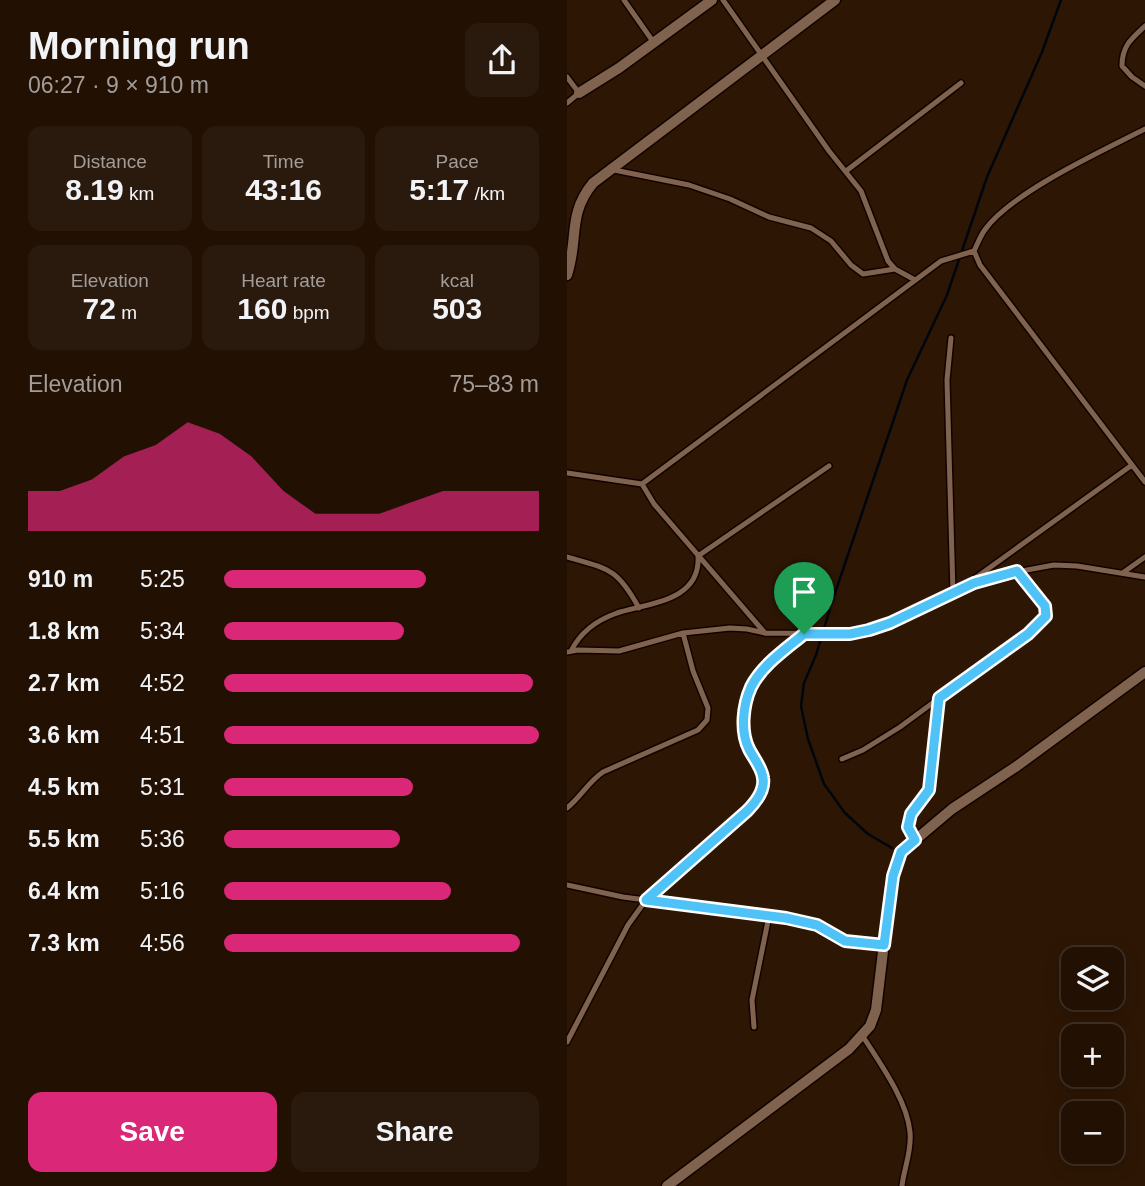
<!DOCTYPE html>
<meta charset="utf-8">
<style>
:root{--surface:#221003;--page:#2a190d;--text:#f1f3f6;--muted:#a29d9a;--line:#3f3025;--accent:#db2777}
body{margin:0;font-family:Arial,sans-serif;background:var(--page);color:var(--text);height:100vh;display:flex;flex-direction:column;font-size:26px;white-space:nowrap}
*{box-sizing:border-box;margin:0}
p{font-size:23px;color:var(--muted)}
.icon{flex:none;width:38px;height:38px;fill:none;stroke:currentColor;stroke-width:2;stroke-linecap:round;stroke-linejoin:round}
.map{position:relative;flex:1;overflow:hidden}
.sheet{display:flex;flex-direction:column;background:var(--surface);width:567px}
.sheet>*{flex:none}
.controls{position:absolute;left:494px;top:947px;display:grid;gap:14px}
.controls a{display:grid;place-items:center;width:63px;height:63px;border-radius:14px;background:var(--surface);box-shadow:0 4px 18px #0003,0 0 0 2px var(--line);font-size:35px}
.pin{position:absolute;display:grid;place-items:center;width:60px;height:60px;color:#fff;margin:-72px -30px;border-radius:50% 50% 50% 0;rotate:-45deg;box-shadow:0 0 7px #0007}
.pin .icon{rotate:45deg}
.round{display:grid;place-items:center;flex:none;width:74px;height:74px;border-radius:14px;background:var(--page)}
.head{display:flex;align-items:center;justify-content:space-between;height:119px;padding:0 28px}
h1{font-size:38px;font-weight:700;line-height:52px}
.stats{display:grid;grid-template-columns:repeat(3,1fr);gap:10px;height:119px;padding:7px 28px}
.stats div{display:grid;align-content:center;border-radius:14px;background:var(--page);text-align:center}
.stats b{font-size:30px;font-weight:700}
.stats small{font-size:19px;font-weight:400}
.stats p{font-size:19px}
.chart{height:196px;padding:14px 28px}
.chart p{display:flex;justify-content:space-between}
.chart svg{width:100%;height:126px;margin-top:7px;fill:var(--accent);opacity:.7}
.cta{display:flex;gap:14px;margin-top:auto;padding:14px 28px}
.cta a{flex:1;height:80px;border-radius:14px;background:var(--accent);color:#fff;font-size:28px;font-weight:700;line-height:80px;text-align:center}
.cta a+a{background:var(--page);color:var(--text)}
ul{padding:0 28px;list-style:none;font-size:23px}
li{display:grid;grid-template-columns:112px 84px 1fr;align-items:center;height:52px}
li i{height:18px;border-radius:9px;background:var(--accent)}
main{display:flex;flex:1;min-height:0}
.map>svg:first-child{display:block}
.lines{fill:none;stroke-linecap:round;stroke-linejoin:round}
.stream{stroke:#00060d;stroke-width:2.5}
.lane-casing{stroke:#140200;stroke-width:8}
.street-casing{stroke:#140200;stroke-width:13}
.lane{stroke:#7f634f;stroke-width:5}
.street{stroke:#7f634f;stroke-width:10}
.route-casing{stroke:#fff;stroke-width:14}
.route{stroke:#4fc3f7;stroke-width:9}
</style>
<main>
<section class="sheet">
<div class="head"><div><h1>Morning run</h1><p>06:27 · 9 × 910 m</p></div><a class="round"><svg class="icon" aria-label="share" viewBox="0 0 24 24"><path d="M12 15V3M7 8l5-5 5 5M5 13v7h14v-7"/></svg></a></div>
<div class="stats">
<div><p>Distance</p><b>8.19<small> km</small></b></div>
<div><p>Time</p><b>43:16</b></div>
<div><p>Pace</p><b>5:17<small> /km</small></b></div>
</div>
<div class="stats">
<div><p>Elevation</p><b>72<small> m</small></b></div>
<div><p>Heart rate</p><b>160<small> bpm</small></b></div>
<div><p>kcal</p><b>503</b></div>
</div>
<div class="chart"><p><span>Elevation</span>75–83 m</p>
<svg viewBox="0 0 160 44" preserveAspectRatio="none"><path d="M0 44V30L10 30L20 26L30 18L40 14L50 6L60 10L70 18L80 30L90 38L100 38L110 38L120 34L130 30L140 30L150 30L160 30V44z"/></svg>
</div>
<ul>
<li><b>910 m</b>5:25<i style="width:64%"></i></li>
<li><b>1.8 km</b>5:34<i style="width:57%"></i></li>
<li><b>2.7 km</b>4:52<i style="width:98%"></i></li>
<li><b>3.6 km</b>4:51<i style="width:100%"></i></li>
<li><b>4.5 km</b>5:31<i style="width:60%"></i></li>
<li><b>5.5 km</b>5:36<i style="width:56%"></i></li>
<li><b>6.4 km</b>5:16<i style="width:72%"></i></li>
<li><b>7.3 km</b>4:56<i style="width:94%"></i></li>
</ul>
<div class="cta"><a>Save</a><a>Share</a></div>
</section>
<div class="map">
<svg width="578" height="1186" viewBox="0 0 578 1186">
<rect width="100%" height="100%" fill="#2d1604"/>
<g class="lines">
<path class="stream" d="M 325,848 L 301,834 L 278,813 L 257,784 L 241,739 L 234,706 L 237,683 L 249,655 L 265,602 L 340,380 L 380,295 L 420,177 L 475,52 L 494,0"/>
<defs>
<path id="lane" d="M 57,0 L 87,43
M 156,0 L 262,151 L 294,191 L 321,261 L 328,269 L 348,280
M 578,26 C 564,39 555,46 555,66 L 565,77 L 578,86
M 0,77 L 12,93 L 0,103
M 47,170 L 122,185 L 163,199 L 202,217 L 244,228 L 264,241 L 284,265 L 296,274 L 328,269
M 279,171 L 394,83
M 407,251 L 413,265 L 578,482
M 407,251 C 410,245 413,237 417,231 C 443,193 535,151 578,129
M 384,338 L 380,380 L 386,593
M 0,473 L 75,484 L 374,261 L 407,251
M 75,484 L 87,504 L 198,633
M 0,557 C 42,569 50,568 72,608
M 557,572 L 578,557
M 400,584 L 565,465
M 4,651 C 13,633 30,620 50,613 C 82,603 134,601 131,556 L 262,466
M 0,652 L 11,650 L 52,651 L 116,633 L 163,628 L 180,629 L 198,633 L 283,634 L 323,623 L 427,576 L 487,565 L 510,566 L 578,577
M 275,759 L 296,750 L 333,727 L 473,624 L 479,616 L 478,606 L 450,571
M 0,808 C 14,797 21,782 36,772 L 131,730 L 140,720 L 141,708 L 126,671 L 116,633
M 348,840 L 341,827 L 344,814 L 362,790 L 372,698
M 0,885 L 56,897 L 219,918 L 250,925 L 278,941 L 317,945
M 187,1027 L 185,1000 L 202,916
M 295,1035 C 312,1062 340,1100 343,1132 C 345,1151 337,1168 335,1186
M 0,1042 L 61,925 L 79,900 L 180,811 C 187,803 195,794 197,783 C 198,770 186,759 182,748 C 173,729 176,701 186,684 C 198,663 219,649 237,634"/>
<path id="street" d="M 12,93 L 52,68 L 145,0
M 0,275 C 12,238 0,215 26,183 L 268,0
M 100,1186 L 282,1049 L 303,1026 L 309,1010 L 325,876 L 334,852 L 385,809 L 450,766 L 578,672"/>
</defs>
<use href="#lane" class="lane-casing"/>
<use href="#street" class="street-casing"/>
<use href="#lane" class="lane"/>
<use href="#street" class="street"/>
</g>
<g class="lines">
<defs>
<path id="route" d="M 450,571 L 478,606 L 479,616 L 461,634 L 372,698 L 362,790 L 344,814 L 341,827 L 348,840 L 334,852 L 326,876 L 317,945 L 278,941 L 250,925 L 219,918 L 79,900 L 180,811 C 188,803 198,790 196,778 C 195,768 187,759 182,749 C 173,731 176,705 184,687 C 195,665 219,649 237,634 L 283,634 L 302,630 L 323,623 L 407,583 Z"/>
</defs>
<use href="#route" class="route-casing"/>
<use href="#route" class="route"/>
</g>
</svg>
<div class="controls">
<a><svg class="icon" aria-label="layers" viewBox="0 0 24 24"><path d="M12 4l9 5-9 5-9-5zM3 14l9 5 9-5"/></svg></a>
<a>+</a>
<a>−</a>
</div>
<div class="pin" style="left:237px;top:634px;background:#1e9e55"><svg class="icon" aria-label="arrive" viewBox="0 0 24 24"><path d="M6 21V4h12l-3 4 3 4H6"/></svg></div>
</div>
</main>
